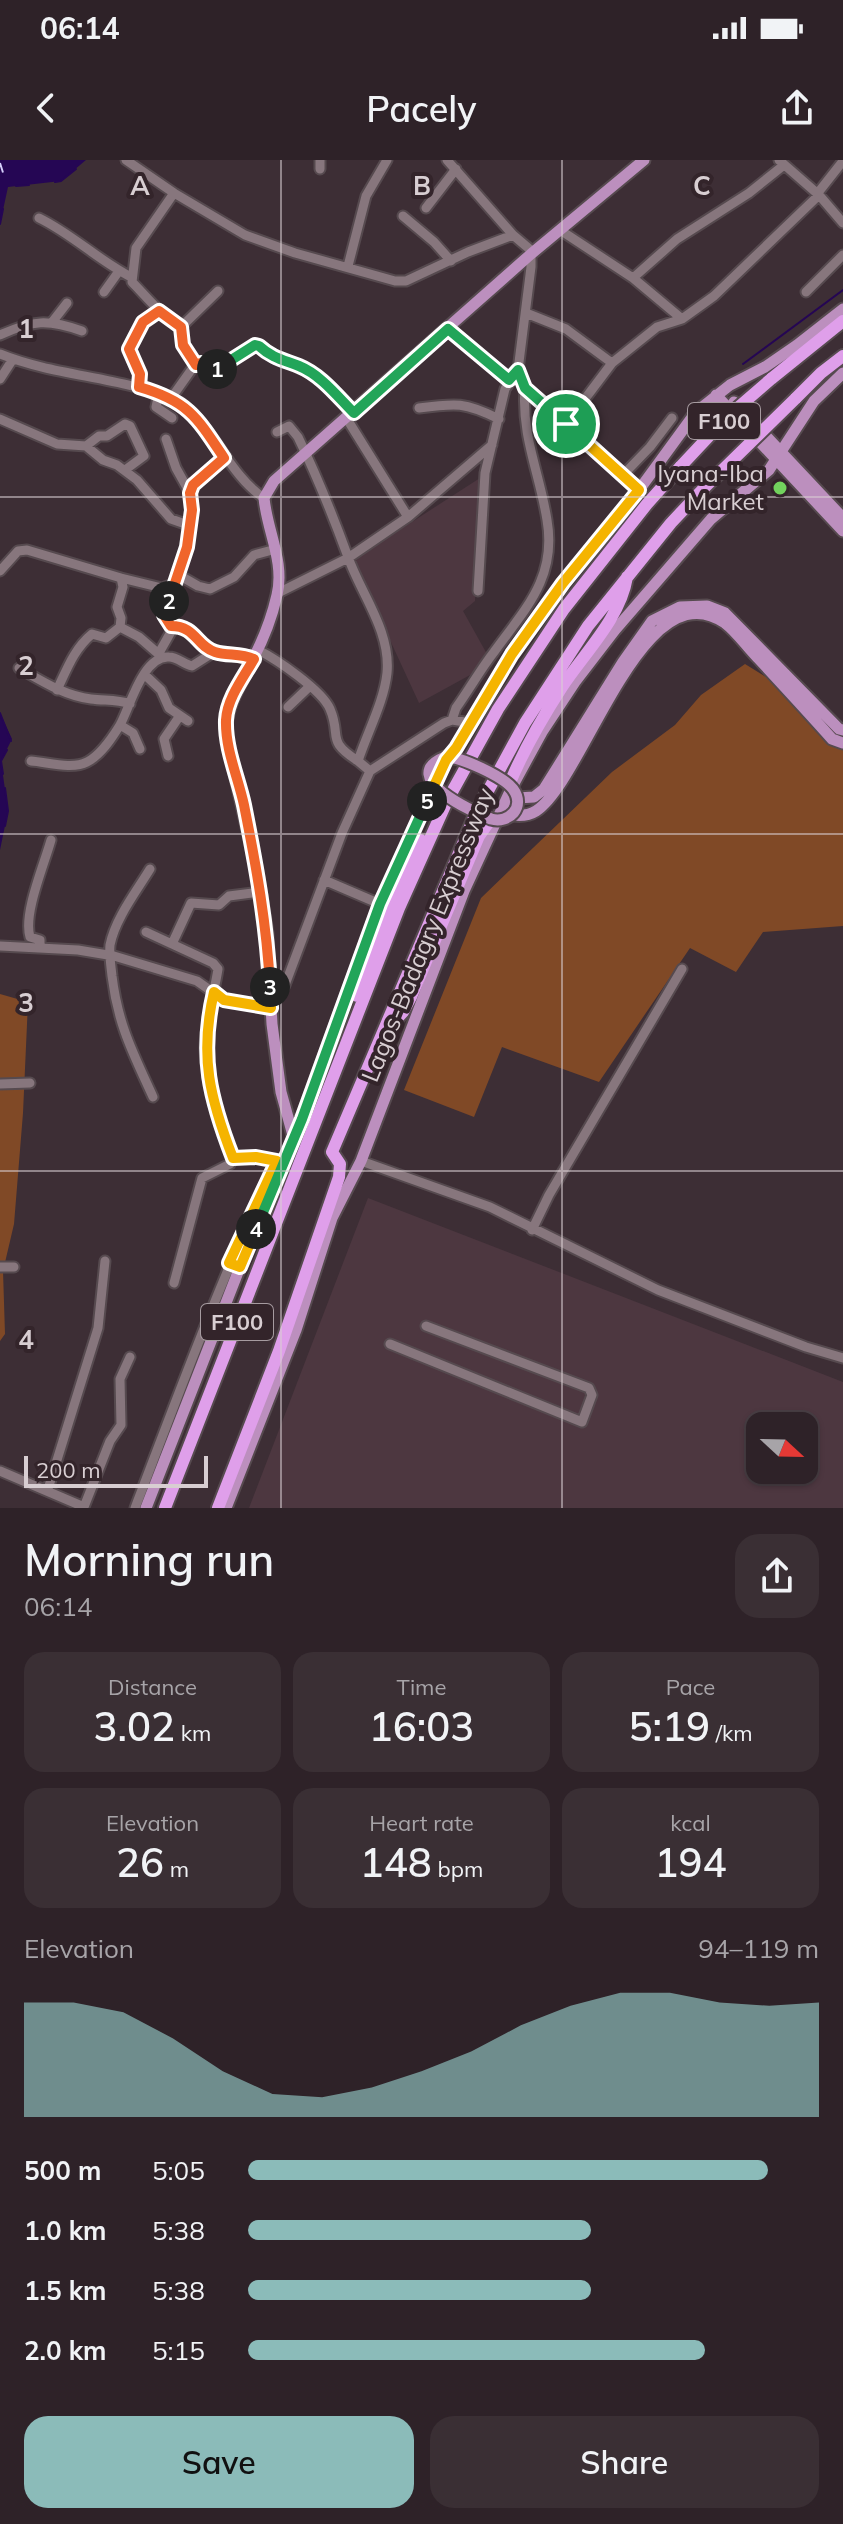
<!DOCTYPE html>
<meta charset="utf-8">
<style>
:root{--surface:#2e2228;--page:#3a2f34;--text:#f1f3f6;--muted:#a7a4a8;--line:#493f45;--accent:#8bbbb9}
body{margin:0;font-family:Mulish,sans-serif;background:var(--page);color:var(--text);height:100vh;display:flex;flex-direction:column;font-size:30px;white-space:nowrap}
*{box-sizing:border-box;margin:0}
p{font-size:26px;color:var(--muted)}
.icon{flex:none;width:44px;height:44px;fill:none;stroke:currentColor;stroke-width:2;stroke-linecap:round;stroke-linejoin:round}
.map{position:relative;height:1348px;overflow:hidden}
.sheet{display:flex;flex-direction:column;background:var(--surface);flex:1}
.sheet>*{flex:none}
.needle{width:52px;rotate:112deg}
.fabs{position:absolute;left:746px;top:1252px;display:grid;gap:16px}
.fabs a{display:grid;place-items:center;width:72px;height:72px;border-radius:16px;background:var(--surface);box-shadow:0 2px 6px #0004,0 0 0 2px var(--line);font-size:40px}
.scale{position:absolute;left:24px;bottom:20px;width:184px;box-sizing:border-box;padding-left:8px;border:4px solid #d8ced2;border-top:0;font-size:22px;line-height:28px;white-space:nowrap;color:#d8ced2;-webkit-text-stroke:6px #33242a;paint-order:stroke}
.pin{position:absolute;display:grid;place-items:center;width:68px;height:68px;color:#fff;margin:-34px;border:4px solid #fff;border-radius:50%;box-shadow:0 2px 8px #0007}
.km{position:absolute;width:40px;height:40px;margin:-20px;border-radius:50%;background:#222;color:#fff;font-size:22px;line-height:40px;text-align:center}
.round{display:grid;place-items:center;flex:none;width:84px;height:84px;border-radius:24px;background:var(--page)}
.head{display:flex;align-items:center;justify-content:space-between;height:136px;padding:0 24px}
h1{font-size:44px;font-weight:600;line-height:60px}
.metrics{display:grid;grid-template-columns:repeat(3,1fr);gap:12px;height:136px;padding:8px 24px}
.metrics div{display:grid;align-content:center;border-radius:20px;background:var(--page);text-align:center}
.metrics b{font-size:40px;font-weight:600}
.metrics small{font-size:22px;font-weight:400}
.metrics p{font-size:22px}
.chart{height:224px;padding:16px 24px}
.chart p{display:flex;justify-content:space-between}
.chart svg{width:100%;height:144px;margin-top:8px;fill:var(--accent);opacity:.7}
.button{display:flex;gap:16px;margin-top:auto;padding:16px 24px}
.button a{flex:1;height:92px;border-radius:24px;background:var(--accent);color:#111;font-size:32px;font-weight:600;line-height:92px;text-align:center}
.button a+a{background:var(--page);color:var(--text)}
ul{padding:0 24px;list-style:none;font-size:26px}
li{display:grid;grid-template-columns:128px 96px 1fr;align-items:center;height:60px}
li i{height:20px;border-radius:10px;background:var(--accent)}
.status{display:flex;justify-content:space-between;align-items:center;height:56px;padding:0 40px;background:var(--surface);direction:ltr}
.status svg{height:22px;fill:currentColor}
header{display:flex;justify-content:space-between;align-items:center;height:104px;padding:0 24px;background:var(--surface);font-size:36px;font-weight:600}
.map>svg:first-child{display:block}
.built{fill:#4d3740;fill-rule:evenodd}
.green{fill:#804926}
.water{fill:#250654}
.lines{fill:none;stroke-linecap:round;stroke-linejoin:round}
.stream{stroke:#250654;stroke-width:2}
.ferry{stroke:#d5cefb;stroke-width:2;stroke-dasharray:10 8;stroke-linecap:butt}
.minor-casing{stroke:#564a4f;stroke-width:13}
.major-casing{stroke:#564a4f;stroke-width:15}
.highway-casing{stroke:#564a4f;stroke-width:16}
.minor{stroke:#87767d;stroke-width:9}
.major{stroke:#bc8fbe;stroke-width:11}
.highway{stroke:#df9fea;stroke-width:12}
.major-bridge-casing{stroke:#564a4f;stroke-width:15;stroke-linecap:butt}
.highway-bridge-casing{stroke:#564a4f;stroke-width:16;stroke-linecap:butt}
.major-bridge{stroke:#bc8fbe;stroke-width:11}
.highway-bridge{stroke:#df9fea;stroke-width:12}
.split-1-casing{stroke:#fff;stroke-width:16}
.split-2-casing{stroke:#fff;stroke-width:16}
.split-3-casing{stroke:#fff;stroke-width:16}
.split-4-casing{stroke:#fff;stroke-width:16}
.split-5-casing{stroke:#fff;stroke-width:16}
.split-6-casing{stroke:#fff;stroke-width:16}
.split-1{stroke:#22a559;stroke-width:10}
.split-2{stroke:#f0652b;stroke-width:10}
.split-3{stroke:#f0652b;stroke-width:10}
.split-4{stroke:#f5b400;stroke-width:10}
.split-5{stroke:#22a559;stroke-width:10}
.split-6{stroke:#f5b400;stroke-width:10}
.grid{fill:none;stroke:#d8ced2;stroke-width:2;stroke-opacity:0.55}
.poi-dot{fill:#72d25d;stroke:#33242a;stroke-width:3}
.labels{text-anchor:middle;stroke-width:8;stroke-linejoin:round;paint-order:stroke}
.shield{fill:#33242a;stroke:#a69ba0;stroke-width:2}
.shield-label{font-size:22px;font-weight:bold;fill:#d8ced2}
.poi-label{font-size:24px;fill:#d8ced2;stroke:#33242a;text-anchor:end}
.street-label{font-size:24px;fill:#d8ced2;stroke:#33242a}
.grid-label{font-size:26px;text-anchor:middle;font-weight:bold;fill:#d8ced2;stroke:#33242a;stroke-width:8;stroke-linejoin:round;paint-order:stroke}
</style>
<div class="status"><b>06:14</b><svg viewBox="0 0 49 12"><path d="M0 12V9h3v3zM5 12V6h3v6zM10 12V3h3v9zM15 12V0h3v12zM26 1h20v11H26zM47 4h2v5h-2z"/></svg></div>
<header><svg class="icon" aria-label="back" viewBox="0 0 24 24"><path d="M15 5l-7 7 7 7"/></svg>Pacely<svg class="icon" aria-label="share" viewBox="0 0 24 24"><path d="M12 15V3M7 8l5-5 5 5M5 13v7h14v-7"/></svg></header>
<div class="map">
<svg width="843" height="1348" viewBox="0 0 843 1348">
<rect width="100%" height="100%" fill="#3d2e35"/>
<path class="built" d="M 480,318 L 475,441 L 463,451 L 492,503 L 419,543 L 353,400 Z
M 368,1038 L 843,1222 L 843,1348 L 249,1348 ZM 760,1266 L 804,1266 L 804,1310 L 760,1310 Z"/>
<path class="green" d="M 745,504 L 806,542 L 843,572 L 843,766 L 763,772 L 736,812 L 690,788 L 599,922 L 502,887 L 474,957 L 404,930 L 481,738 L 612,612 L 675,565 L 701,535 Z
M 0,834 L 28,842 L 23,953 L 14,1064 L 3,1111 L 5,1174 L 0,1181 Z"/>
<path class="water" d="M 0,0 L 86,0 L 61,21 L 8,27 L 0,64 Z
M 0,553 L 12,579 L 1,601 L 8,651 L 0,690 Z"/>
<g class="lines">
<path class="stream" d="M 55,22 L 61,21 L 76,9
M 16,26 L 29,25
M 0,64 L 3,49
M 743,204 L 843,130
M 0,553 L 11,581
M 3,614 L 1,601 L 7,590
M 5,666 L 8,651 L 5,628"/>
<path class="ferry" d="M 0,3 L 5,19"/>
<defs>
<path id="minor" d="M 126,0 L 174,33 L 245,75 L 295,93 L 395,121 L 406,121 L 468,92 L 513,75
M 447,0 L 513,75 L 533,92
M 779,0 L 819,35 L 843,63
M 320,9 L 320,0
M 174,33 L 136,88 L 132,122 C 146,136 162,157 179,164 L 183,185 L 196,205
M 817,34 L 843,1
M 426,48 L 456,9
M 403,56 L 434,82 L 451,101
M 39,58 C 72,74 98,100 131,117
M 560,70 L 633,118 L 682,159
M 531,94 L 531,107 L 518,210 C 523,224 529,231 539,241 L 639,330
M 348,106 L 366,36 L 387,0
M 633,118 L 677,79 L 749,33 L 784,5
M 104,132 L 119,111
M 806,132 L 843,95
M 526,153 L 566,169 L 612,203
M 53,161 L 67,143
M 181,167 L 218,131
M 448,169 L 509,220
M 0,175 C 33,160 48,159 82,171
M 0,194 C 42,211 88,215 132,226 C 145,229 161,232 173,238 C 210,257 226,313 264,338
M 0,219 L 13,199
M 139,227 L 140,214 L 129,189 L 143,162 L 159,151
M 159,233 L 156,247 L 172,258
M 172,237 L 194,206 L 201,203 L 218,209 L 257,185 L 280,201 L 300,206 L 324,222 L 354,253
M 419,248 C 456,243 465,242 499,259
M 0,259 L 57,284 L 86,286 L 103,300 L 117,305 L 137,320 L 171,359 L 188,365
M 347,259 L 408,357
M 566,264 L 612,203 L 657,167 L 682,159 L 714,136 L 819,35
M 277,272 L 289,266 L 298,277 C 317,316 333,356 348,397 C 361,434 391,471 387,513 C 384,542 367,573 358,601 L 370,611
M 166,279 L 176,308 L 190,333
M 86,286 L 99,276 L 107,276 L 125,264 L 130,266 L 144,296 L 125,310
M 623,315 L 650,287 L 672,258
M 0,411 L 18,391 L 27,390 L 121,418 L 123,427 L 117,447 L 121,458 L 120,467 L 139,477 L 162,497
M 177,414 L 198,426 L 210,429 L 234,417 L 254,395 L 276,389
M 121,418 L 162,428 L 174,424
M 478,431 L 485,313 L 505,229 L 518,210
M 278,433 L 348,398 L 408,357 L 492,285
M 171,466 C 191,466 199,481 214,492
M 258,490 C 276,499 322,530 330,549 C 342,577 325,580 358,601
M 159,493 L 172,470 L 164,455 L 187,387 L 193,325 L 224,298
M 19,508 C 42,521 65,536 91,539 C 105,541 116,539 130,544
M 144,514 L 161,530 L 169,548 L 188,561
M 57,530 C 67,509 74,489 92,474 L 106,478 L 120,467
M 288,547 L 310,526
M 452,560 L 456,548 C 469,530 480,510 494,492 C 525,449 557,418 547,360 C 540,315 521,275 525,228
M 120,565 L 133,573 L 140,589
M 168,596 L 164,579 L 179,557
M 31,601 C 47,602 72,610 87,602 C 101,595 112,578 120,565 C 130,547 143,495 169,497 C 177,497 184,504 192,506 L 214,492 L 243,494 L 254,499
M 150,709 C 136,732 115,759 110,785 C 109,795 111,806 112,816 C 118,865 133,893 153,937
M 324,720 L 380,744
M 146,772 L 213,803 L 218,809 C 214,835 205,862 205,889 C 206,928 219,963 233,998
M 172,784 L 191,743 L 219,745 L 229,736 L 260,732
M 0,786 L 78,790 L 114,796 L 197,821 L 224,840 L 271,848
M 40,788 L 40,780 L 30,777 C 23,754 44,705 51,680
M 270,838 L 280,834 L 285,825 L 342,673 L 370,611 L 444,563 L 452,560 L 471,563
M 0,924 L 30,923
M 361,1001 L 490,1047 L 658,1130 L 806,1187 L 843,1198
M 532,1070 L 549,1035 L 682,809
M 0,1107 L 14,1107
M 390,1184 L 582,1262 L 592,1235 L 589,1228 L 426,1166
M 0,1311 L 84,1347 L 110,1281 L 121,1265 L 120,1219 L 130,1197
M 48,1329 L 98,1168 L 105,1101
M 135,1348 C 180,1231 222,1114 277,1001 L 256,997 L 233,998 L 230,1004 L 202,1018 L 174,1123"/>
<path id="major" d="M 716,235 L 843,371
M 734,242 L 843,358
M 517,638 L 534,637 L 544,629 L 623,502 L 652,461 L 680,447 L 707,446 L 725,453 L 839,569 L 843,570
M 513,655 C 521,656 528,656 536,651 C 585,619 642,406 725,463 C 737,472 747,487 758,498 C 783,525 808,552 832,579 L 843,583
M 294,979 L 281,932 L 272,864 L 267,773 L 257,711 L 226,574 C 225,544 241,525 253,499 C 263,480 272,457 277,435 C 285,402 267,371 264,338 L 274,321 L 531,94 L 644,0
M 146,1348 L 240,1107 L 294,979 L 380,744 L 446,600 L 456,588 L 512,494 L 563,423 L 639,330 L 696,252 L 730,225 L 765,207 L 797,185 L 843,149
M 226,1348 L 296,1170 L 332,1058 L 361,1001 L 464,731 L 512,627 L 542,572 L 575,522 L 615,470 L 711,359 L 769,310 L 814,241 L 843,213"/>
<path id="highway" d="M 771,219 L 843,161
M 795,239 L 821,213 L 843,196
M 509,625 C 523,591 542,558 562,527 C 585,492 620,459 627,417
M 357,836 L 395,735 L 421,680
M 392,864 L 403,852 L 411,837 L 479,676 L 491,659
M 165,1348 L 399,748 L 447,641 L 498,549 L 564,449 L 647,344 L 681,306
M 218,1348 L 279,1191 L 339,1017 L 340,1004 L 332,992 L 476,653 L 525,563 L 588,466 L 671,363 L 704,328"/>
</defs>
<use href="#minor" class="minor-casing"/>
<use href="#major" class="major-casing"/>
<use href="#highway" class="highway-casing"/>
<use href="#minor" class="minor"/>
<use href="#major" class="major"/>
<use href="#highway" class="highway"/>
<defs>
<path id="major-bridge" d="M 445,597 C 460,596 504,617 513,629 C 526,647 509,664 491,659 C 473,652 396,617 445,597 Z"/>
<path id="highway-bridge" d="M 681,306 L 726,258 L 771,219
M 704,328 L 795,239"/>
</defs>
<use href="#major-bridge" class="major-bridge-casing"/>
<use href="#highway-bridge" class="highway-bridge-casing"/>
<use href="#major-bridge" class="major-bridge"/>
<use href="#highway-bridge" class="highway-bridge"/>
</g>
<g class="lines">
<defs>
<path id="split-1" d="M 217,209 L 255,185 L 259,186 C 272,198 284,200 299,206 C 321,215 337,236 354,253 L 448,169 L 509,220 L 518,210 L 525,228 L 566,264"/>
<path id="split-2" d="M 169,441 L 187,387 L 192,350 L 190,333 L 193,325 L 224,298 C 197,257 188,241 139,227 L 140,214 L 129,189 L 143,162 L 159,151 L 181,167 L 183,185 L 196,205 L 201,203 L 217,209"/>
<path id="split-3" d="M 169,441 L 164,455 L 171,466 C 196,466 196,486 215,492 C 228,496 240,493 254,499 C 243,518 227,539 226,560 C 225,589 238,617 244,645 C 256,705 267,765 270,827"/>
<path id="split-4" d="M 256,1069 L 240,1107 L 229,1103 L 277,1001 L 256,997 L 233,998 C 210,939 199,896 214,832 L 224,840 L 271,848 L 270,827"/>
<path id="split-5" d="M 256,1069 L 302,959 L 380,744 L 427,641"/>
<path id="split-6" d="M 427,641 L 446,600 L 456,588 L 512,494 L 563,423 L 639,330 L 566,264"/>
</defs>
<use href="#split-1" class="split-1-casing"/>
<use href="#split-2" class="split-2-casing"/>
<use href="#split-3" class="split-3-casing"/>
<use href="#split-4" class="split-4-casing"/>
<use href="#split-5" class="split-5-casing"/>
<use href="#split-6" class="split-6-casing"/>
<use href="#split-1" class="split-1"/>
<use href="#split-2" class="split-2"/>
<use href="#split-3" class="split-3"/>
<use href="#split-4" class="split-4"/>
<use href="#split-5" class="split-5"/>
<use href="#split-6" class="split-6"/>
</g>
<path class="grid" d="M 281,0 L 281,1348M 562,0 L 562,1348M 0,337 L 843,337M 0,674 L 843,674M 0,1011 L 843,1011"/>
<circle class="poi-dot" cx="780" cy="328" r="8"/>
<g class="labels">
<g class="shield">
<rect x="688" y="243" width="72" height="36" rx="6"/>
<rect x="201" y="1144" width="72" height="36" rx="6"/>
</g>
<g class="shield-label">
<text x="724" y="269">F100</text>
<text x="237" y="1170">F100</text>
</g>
<g class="poi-label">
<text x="764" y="322">Iyana-Iba<tspan x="764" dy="28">Market</tspan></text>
</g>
<g class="street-label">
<text transform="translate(428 775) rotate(-68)" y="8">Lagos-Badagry Expressway</text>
</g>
</g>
<g class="grid-label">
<text x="140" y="35">A</text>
<text x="422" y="35">B</text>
<text x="702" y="35">C</text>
<text x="26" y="178">1</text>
<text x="26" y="515">2</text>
<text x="26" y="852">3</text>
<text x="26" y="1189">4</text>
</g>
</svg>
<div class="fabs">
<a><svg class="needle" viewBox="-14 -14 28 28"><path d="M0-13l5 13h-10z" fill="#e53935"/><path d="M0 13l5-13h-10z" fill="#a7a4a8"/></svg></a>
</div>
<div class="scale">200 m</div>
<div class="pin" style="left:566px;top:264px;background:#1e9e55"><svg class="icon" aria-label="arrive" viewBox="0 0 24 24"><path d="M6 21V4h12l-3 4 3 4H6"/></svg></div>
<b class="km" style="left:217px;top:209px">1</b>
<b class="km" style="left:169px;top:441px">2</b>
<b class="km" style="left:270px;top:827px">3</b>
<b class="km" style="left:256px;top:1069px">4</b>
<b class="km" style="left:427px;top:641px">5</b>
</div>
<section class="sheet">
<div class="head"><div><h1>Morning run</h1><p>06:14</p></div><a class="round"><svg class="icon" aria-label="share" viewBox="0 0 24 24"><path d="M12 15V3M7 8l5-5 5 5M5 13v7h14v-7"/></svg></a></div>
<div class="metrics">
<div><p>Distance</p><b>3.02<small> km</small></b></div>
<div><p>Time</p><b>16:03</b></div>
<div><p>Pace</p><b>5:19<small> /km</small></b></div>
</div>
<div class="metrics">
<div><p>Elevation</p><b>26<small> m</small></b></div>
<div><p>Heart rate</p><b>148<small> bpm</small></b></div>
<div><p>kcal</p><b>194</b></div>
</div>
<div class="chart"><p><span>Elevation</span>94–119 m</p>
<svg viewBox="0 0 160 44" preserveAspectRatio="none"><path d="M0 44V9L10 9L20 12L30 20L40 30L50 37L60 38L70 35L80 30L90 24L100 16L110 10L120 6L130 6L140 9L150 10L160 9V44z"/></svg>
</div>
<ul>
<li><b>500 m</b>5:05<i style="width:91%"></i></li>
<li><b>1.0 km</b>5:38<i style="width:60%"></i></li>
<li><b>1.5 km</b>5:38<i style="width:60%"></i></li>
<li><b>2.0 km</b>5:15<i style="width:80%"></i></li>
</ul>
<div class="button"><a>Save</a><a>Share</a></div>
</section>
